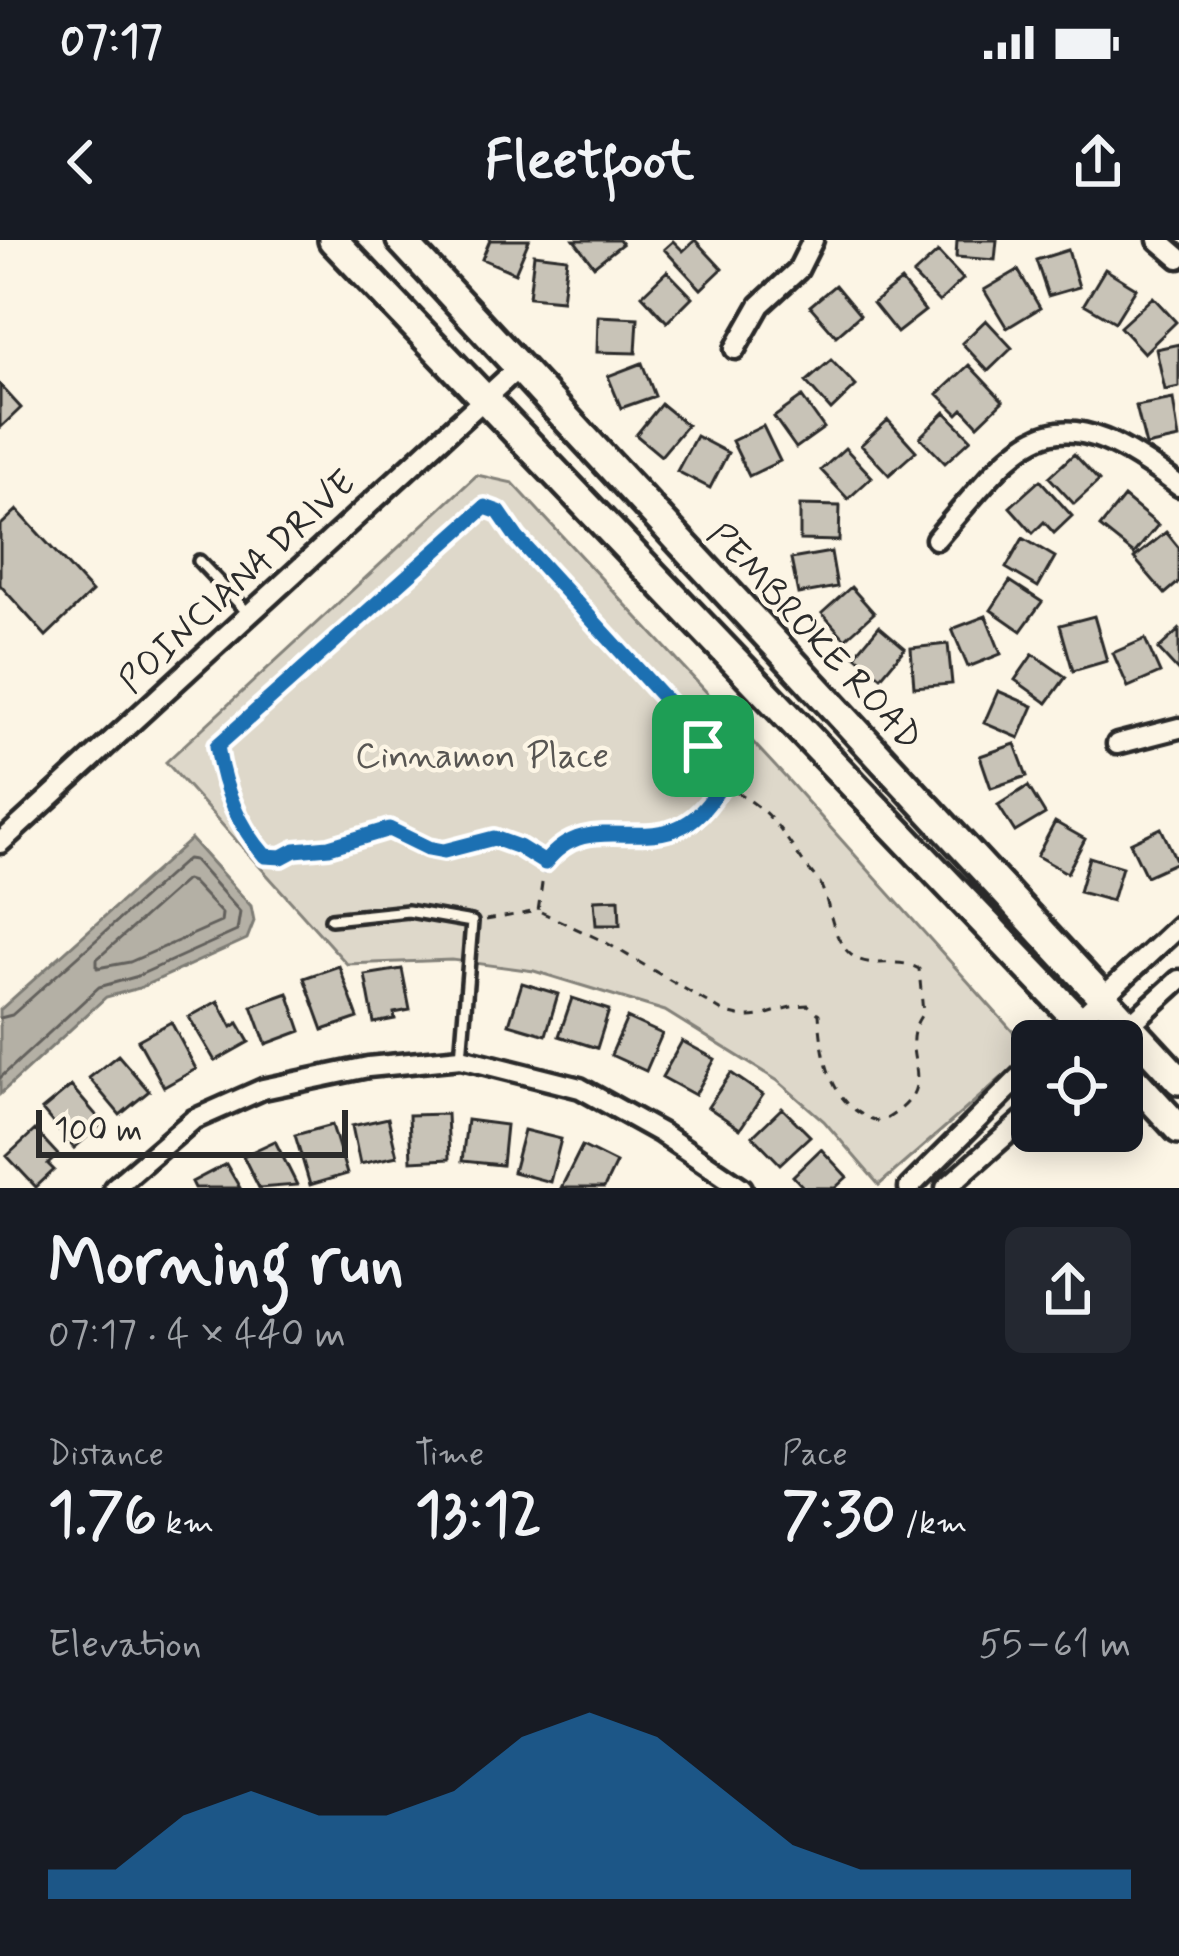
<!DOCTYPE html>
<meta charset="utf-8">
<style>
:root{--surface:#171b24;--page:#242831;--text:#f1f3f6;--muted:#9ea1a6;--accent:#1f6fb2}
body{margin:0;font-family:Mynerve,sans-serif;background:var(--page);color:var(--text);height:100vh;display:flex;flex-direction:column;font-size:45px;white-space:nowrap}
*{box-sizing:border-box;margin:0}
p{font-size:39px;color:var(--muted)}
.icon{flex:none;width:66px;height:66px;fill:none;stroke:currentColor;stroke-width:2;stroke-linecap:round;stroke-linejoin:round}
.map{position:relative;height:948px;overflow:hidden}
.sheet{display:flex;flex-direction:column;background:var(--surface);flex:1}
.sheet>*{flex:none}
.fabs{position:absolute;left:1011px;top:780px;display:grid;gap:24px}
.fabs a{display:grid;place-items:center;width:132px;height:132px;border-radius:18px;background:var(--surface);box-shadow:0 6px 30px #0003;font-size:60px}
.scale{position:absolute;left:36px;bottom:30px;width:312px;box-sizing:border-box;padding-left:12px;border:6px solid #2b2b2b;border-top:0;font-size:33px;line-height:42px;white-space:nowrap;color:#2b2b2b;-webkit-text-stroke:9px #fcf5e5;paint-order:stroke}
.pin{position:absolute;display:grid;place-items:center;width:102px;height:102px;color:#fff;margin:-51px;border-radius:24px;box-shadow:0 6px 18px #0006}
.round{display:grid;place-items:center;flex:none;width:126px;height:126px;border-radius:18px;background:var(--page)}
.overview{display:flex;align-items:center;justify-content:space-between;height:204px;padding:0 48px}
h1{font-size:66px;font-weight:700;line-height:90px}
.figures{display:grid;grid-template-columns:repeat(3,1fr);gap:18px;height:204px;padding:12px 48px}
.figures div{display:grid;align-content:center}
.figures b{font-size:60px;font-weight:700}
.figures small{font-size:33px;font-weight:400}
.figures p{font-size:33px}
.chart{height:336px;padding:24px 48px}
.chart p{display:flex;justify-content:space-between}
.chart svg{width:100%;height:216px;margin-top:12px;fill:var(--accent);opacity:.7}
.status{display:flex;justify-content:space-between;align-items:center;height:84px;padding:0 60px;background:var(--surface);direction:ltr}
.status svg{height:33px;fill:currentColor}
header{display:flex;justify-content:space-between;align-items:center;height:156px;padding:0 48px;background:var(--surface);font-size:54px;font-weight:700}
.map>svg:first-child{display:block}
.green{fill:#ded8ca;stroke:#84827a;stroke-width:3}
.water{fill:#b4b0a5;stroke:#7d7b74;stroke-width:3}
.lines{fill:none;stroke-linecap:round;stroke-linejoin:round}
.shore{stroke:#62605c;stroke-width:3}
.building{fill:#c8c3b7;stroke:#2b2b2b;stroke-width:3}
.lane-casing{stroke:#2b2b2b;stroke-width:18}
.street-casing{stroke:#2b2b2b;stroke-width:27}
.secondary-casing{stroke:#2b2b2b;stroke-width:36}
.path{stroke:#2b2b2b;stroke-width:3;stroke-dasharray:9 9;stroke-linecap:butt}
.lane{stroke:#fcf5e5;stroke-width:9}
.street{stroke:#fcf5e5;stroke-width:18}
.secondary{stroke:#fcf5e5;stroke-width:27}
.route-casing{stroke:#fff;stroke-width:24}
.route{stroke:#1f6fb2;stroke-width:15}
.labels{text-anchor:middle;stroke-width:9;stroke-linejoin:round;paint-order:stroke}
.street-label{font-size:36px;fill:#2b2b2b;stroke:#fcf5e5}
.park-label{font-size:36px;fill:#585653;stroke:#fcf5e5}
</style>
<div class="status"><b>07:17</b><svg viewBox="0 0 49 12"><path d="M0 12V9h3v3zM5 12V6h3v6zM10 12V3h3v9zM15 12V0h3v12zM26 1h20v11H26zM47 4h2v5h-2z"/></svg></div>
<header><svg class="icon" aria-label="back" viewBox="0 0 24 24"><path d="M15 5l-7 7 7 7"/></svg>Fleetfoot<svg class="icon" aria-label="share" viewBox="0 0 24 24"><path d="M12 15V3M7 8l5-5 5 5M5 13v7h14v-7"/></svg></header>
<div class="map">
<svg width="1179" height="948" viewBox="0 0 1179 948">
<rect width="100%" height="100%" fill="#fcf5e5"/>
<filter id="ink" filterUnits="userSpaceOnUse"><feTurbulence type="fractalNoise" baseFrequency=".00833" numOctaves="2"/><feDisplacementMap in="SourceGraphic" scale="24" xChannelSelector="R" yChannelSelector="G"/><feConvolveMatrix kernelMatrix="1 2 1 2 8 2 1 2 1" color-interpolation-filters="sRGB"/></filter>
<g filter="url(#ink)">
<path class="green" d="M 477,235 L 513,243 L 787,539 L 1031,812 L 879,945 L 824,881 L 778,841 L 665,771 L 534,731 L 452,720 L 347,724 L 166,522 Z"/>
<path class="water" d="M 191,599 L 251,666 L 254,681 L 247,699 L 139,748 L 106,757 L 0,854 L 0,770 Z"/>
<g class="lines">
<path class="shore" d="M 186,640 L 192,642 L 222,674 L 221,682 L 130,722 L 97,728 L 97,719 Z
M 0,778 L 12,775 L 187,619 L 194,620 L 240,672 L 237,691 L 135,737 L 99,747 L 0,838"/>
</g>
<path class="building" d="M 490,0 L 529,0 L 515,33 L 482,19 Z
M 574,0 L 619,0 L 622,4 L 594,26 Z
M 695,0 L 722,29 L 701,49 L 664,9 L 673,1 L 683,11 Z
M 957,0 L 997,0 L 995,20 L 956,17 Z
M 1068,10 L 1079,47 L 1048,56 L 1036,20 Z
M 938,12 L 963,39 L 939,62 L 913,35 Z
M 534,14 L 567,18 L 562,60 L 529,57 Z
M 1105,29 L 1136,48 L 1115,82 L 1084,64 Z
M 1018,30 L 1040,68 L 1007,88 L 984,50 Z
M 667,31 L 692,57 L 667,82 L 642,55 Z
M 901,41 L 925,71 L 897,93 L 873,63 Z
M 835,45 L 860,75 L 836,96 L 810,66 Z
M 1153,57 L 1176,82 L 1144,113 L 1120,87 Z
M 598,76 L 638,78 L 636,113 L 597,112 Z
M 986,80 L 1012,108 L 988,131 L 962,103 Z
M 1179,104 L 1179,147 L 1165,150 L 1156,109 Z
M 831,120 L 856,146 L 831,170 L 806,142 Z
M 642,123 L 655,156 L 621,168 L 608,136 Z
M 969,125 L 1003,161 L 978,185 L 963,169 L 958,174 L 938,154 Z
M 0,145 L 21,168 L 0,188 Z
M 802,157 L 824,188 L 796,208 L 774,177 Z
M 1173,159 L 1179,199 L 1146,206 L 1136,166 Z
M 661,164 L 687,185 L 661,216 L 636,195 Z
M 945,172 L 971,199 L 945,223 L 920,197 Z
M 888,180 L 916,211 L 889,235 L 861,205 Z
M 763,186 L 780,221 L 749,236 L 732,201 Z
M 696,196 L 728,213 L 710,248 L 677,231 Z
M 845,208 L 872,237 L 848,259 L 821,230 Z
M 1074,214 L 1099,241 L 1074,264 L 1049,237 Z
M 1040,240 L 1072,276 L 1054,293 L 1044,282 L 1033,293 L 1010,267 Z
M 1124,257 L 1158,285 L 1134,314 L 1100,287 Z
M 800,265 L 840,266 L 839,301 L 800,300 Z
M 17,270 L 92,352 L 46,396 L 0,345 L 0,286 Z
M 1166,292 L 1179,308 L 1179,342 L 1165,354 L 1134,318 Z
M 1023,298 L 1055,317 L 1038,347 L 1006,328 Z
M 831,312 L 837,347 L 798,354 L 791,319 Z
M 1010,341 L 1042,362 L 1021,391 L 991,370 Z
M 851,347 L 874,373 L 845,399 L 822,373 Z
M 986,376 L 1001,414 L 968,427 L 952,389 Z
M 1094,376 L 1107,421 L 1073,431 L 1060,385 Z
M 879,386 L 905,408 L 881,437 L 855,415 Z
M 1179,390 L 1179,432 L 1158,409 Z
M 1145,399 L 1160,433 L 1128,447 L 1113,413 Z
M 948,404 L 952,444 L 914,447 L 911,408 Z
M 1033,414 L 1066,437 L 1047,463 L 1015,440 Z
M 998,451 L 1033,466 L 1019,498 L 984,483 Z
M 1015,504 L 1027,536 L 991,548 L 980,516 Z
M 1028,546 L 1045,574 L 1015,592 L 998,565 Z
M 1055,582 L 1085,599 L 1067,633 L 1037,616 Z
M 1161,588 L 1177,622 L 1146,636 L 1130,603 Z
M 1089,617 L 1122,627 L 1112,661 L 1079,652 Z
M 619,659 L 620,685 L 596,685 L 594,660 Z
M 339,726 L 358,778 L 323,790 L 304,738 Z
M 402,729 L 410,770 L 394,773 L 395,779 L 374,783 L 365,735 Z
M 522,743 L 558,754 L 546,795 L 509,784 Z
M 288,753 L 301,791 L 266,804 L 252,766 Z
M 572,758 L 609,770 L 597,808 L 559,796 Z
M 218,761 L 232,787 L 238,783 L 249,802 L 215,821 L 189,777 Z
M 627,778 L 662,794 L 646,831 L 611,815 Z
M 171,782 L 196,829 L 164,847 L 138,800 Z
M 682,801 L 715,819 L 695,855 L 662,837 Z
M 118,815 L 149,851 L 120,875 L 89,838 Z
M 731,833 L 763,855 L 740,889 L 708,867 Z
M 71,846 L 103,883 L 74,908 L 42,870 Z
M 782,868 L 810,896 L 780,924 L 753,896 Z
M 447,874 L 449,919 L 411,921 L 409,875 Z
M 388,878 L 397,916 L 360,924 L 352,886 Z
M 467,880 L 506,885 L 502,925 L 462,921 Z
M 332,885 L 347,934 L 310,945 L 295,895 Z
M 35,890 L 58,915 L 48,924 L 54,930 L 36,947 L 7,916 Z
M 524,890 L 561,899 L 550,942 L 513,932 Z
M 275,901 L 297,945 L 259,948 L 243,916 Z
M 582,906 L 616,923 L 604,948 L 561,948 Z
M 821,909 L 847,937 L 835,948 L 804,948 L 793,936 Z
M 226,924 L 240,948 L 195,948 L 192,942 Z"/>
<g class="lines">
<defs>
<path id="lane" d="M 199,321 L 248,373
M 331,679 L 408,671 L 472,682 L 461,818"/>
<path id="street" d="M 1158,0 L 1179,18
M 735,109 L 760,65 L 798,30 L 813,0
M 936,299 C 1028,192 1050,148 1179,246
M 1117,504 L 1179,488
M 0,603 L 519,127
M 1056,801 L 1179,686
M 1112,801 L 1179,740
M 114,948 L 193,880 L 263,849 L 368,827 L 461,818 L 580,848 L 661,893 L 742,948
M 909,948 L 1032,825
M 946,948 L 1032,872"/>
<path id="secondary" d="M 333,0 L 1098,801
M 401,0 L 1179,840
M 1122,827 L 1179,889"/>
</defs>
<use href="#lane" class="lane-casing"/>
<use href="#street" class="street-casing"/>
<use href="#secondary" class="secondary-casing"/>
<path class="path" d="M 541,672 L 605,702 L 724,772 C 764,786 772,766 808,765 L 819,774 C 822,819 830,869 881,882 C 951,844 891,816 923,773 L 919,729 C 895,715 869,732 849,713 C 833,698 831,672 824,653 C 820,640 810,632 803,622 C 774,581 770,570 724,545
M 486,680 L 538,671 L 545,623 L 519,607 L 494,598 L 444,611 L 428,608 L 389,589 L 329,607 L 295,611 L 282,617 L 265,616 C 238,585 223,546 217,506 L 485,267 L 499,272 L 517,299 L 684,480 L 718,525 L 722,544 C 712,559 701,576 684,585 C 636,610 585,571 545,623"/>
<use href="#lane" class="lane"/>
<use href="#street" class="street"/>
<use href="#secondary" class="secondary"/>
</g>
</g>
<g class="lines" filter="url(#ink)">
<defs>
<path id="route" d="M 485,267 L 499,272 L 517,298 L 684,480 L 718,525 L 722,544 C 712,559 701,576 684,585 C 636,610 585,571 545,623 L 519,607 L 494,598 L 444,611 L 428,608 L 389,589 L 329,607 L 295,610 L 282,617 L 265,616 C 238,585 223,546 217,506 Z"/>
</defs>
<use href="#route" class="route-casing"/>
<use href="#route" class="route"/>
</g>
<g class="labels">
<g class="street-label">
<text transform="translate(236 340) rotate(-43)" y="13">POINCIANA DRIVE</text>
<text transform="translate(816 395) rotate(47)" y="13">PEMBROKE ROAD</text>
</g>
<g class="park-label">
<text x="482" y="527">Cinnamon Place</text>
</g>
</g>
</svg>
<div class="fabs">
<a><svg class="icon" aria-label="locate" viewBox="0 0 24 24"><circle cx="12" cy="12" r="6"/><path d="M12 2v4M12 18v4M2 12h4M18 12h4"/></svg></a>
</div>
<div class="scale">100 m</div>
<div class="pin" style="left:703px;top:506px;background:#1e9e55"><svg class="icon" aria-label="arrive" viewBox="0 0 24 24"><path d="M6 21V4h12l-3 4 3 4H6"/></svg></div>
</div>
<section class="sheet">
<div class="overview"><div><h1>Morning run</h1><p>07:17 · 4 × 440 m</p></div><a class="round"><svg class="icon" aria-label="share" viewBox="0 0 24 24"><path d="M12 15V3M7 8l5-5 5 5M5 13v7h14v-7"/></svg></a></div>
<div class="figures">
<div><p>Distance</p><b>1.76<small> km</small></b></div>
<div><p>Time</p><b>13:12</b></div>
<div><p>Pace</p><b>7:30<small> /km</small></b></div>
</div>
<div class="chart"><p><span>Elevation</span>55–61 m</p>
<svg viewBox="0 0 160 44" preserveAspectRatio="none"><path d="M0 44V38L10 38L20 27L30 22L40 27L50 27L60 22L70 11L80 6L90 11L100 22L110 33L120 38L130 38L140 38L150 38L160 38V44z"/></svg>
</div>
</section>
